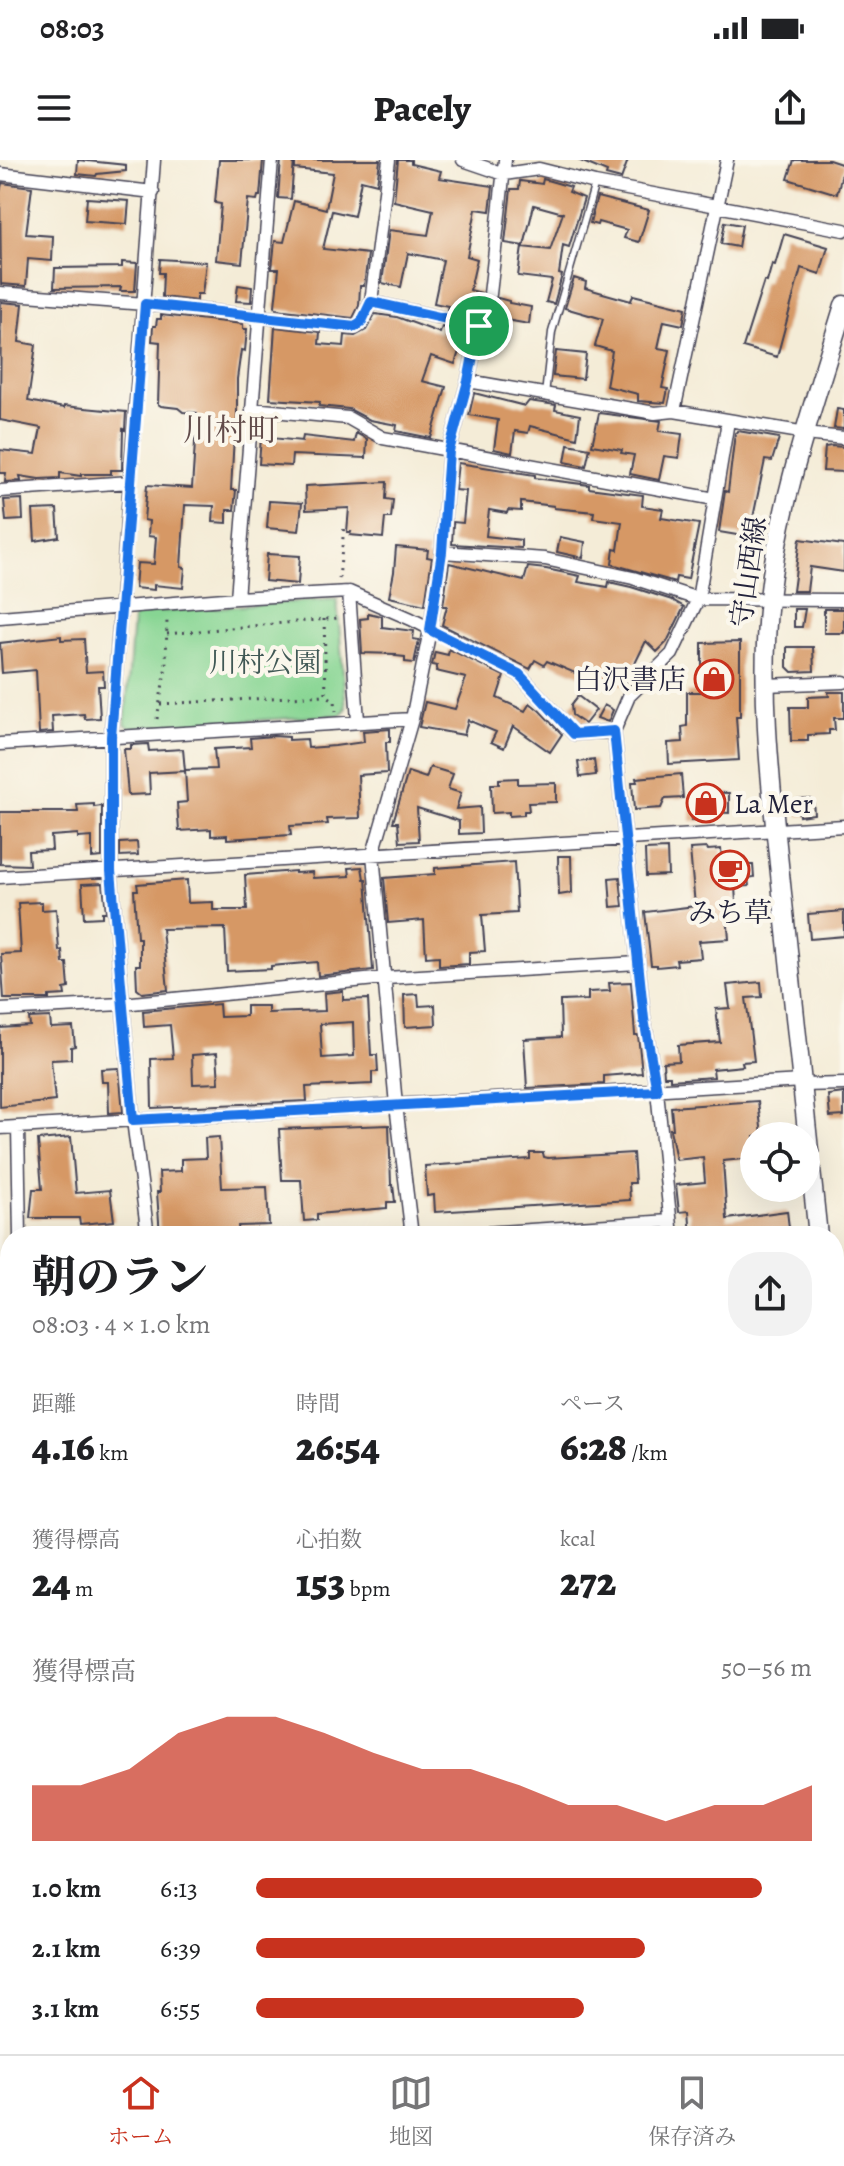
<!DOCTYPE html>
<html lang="ja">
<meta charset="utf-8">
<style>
:root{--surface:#fff;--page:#f2f2f2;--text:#202124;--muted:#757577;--line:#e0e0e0;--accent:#c8321e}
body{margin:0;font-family:Alegreya,"Noto Serif JP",serif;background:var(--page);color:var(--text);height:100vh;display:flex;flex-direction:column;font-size:30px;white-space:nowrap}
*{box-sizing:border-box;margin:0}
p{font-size:26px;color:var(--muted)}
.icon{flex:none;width:44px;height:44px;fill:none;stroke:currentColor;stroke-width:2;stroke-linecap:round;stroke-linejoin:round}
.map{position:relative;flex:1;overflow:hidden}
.drawer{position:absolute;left:0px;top:1066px;width:844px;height:828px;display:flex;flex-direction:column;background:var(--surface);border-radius:32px 32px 0 0;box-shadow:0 8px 32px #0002}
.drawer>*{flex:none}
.tools{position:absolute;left:740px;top:962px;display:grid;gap:16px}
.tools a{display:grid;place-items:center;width:80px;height:80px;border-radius:50%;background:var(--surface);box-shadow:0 8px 32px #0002;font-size:40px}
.pin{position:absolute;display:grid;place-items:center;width:68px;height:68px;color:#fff;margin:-34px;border:4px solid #fff;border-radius:50%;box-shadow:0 2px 8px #0007}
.round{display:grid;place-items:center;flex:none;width:84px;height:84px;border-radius:32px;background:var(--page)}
.overview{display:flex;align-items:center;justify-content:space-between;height:136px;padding:0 32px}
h1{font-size:44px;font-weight:800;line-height:60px}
.metrics{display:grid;grid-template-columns:repeat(3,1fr);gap:12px;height:136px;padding:8px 32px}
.metrics div{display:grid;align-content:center}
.metrics b{font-size:40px;font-weight:800}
.metrics small{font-size:22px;font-weight:400}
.metrics p{font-size:22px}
.chart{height:224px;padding:16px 32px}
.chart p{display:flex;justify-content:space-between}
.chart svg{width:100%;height:144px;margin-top:8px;fill:var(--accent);opacity:.7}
ul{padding:0 32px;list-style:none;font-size:26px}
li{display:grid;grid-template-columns:128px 96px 1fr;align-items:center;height:60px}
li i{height:20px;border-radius:10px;background:var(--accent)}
.status{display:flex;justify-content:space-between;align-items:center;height:56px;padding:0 40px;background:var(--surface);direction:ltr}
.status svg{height:22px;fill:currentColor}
header{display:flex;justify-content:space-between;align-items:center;height:104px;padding:0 32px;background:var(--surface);font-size:36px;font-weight:800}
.menu{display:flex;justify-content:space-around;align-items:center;height:112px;border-top:2px solid var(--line);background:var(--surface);font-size:22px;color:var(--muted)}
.menu a{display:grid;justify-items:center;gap:4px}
.menu .current{color:var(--accent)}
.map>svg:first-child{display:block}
.green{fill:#87d593;stroke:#547c67;stroke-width:2}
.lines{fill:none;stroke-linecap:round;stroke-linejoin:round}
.stream{stroke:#40b1b8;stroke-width:5}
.building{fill:#d69865;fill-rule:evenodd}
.lane-casing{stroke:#424052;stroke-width:9}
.street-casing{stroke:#424052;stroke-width:15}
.secondary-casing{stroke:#424052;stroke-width:21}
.primary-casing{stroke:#424052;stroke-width:23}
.path{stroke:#424052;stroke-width:3;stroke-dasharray:2 6;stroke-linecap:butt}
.lane{stroke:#fff;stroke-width:6}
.street{stroke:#fff;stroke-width:12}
.secondary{stroke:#fff;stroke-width:18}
.primary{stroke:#fff;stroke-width:20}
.route-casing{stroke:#fff;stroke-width:16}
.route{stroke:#1a73e8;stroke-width:10}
.labels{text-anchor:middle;stroke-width:8;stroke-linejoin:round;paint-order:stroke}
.street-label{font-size:28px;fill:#22223b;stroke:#fbf7ec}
.park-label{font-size:28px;fill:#405855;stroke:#fbf7ec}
.poi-label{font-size:28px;fill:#22223b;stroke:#fbf7ec;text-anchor:end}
.quarter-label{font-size:32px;fill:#614b4a;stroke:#fbf7ec}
</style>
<div class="status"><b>08:03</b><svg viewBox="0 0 49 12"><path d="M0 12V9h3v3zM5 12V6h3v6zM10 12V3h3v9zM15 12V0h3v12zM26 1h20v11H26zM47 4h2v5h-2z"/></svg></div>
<header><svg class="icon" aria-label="menu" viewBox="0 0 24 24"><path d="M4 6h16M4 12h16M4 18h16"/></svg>Pacely<svg class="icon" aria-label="share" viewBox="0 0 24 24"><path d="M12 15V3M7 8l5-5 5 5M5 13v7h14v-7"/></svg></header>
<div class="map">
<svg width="844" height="1894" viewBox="0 0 844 1894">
<rect width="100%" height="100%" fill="#fbf7ec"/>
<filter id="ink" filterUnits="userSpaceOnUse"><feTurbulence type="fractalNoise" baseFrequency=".0125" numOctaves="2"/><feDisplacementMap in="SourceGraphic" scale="16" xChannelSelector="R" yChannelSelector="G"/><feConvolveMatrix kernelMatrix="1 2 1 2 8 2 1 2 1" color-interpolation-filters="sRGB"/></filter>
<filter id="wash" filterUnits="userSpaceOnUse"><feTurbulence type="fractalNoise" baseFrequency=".006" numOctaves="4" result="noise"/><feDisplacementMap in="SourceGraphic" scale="32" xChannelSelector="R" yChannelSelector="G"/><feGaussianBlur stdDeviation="1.8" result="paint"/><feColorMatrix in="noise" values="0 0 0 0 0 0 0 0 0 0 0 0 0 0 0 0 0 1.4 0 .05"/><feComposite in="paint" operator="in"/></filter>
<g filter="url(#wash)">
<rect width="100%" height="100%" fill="#f4ecd7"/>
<path class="green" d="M 337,439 L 346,549 L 340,555 L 130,568 L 125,564 L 133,459 L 137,453 Z"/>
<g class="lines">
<path class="stream" d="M 0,1617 L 10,1616"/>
</g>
<g id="blocks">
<path class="building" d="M 78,0 L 126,5 L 126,11 L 97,14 L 96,16 L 77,14 Z
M 219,0 L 263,0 L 260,36 L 258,36 L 257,40 L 248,39 L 242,103 L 216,100 L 221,44 L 215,43 Z
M 281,0 L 294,0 L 291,39 L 278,38 Z
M 295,0 L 380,0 L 377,24 L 361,20 L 354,56 L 332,51 L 323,89 L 368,94 L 364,126 L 360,126 L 359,146 L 353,158 L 276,149 L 275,146 L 279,109 L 272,109 L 275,81 L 284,82 L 294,41 L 326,49 L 333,13 L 295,9 Z
M 398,0 L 411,0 L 411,4 L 441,11 L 439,18 L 493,26 L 490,51 L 476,49 L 467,96 L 477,99 L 470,130 L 481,133 L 474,152 L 471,152 L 470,155 L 447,150 L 448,146 L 434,143 L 443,100 L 408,93 L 401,127 L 382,123 L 389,70 L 428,75 L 433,50 L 394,41 Z
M 578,0 L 628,0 L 621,19 L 606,15 L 607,12 Z
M 794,0 L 829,0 L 844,5 L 837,34 L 788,19 Z
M 543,19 L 571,27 L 569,32 L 584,38 L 569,87 L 563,85 L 559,114 L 562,115 L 554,144 L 546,142 L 552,120 L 518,116 L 522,87 L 550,90 L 563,53 L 534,45 L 524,86 L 505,83 L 511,29 L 519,29 L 520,21 L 542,24 Z
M 2,23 L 32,27 L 26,74 L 53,76 L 52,101 L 28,99 L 26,126 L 1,124 L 0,32 Z
M 597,37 L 649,50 L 639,82 L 624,78 L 627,70 L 598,62 L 597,65 L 590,63 Z
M 87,38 L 129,41 L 127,64 L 85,61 Z
M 725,62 L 742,65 L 738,87 L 721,84 Z
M 784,74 L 828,87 L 820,114 L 801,108 L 777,197 L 743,187 L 764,121 L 767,122 L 772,104 L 775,105 Z
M 160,99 L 206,102 L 202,134 L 197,134 L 197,141 L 162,137 L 163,113 L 159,113 Z
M 122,102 L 137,103 L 135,131 L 120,131 L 121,127 L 54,128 L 55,108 L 122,107 Z
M 574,118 L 586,122 L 585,128 L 631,141 L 633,135 L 686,148 L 683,165 L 664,161 L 658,188 L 670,190 L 662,228 L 668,229 L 665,243 L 638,241 L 638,234 L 606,226 L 612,191 L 595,186 L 603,159 L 565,148 Z
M 238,125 L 252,127 L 251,142 L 236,141 Z
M 498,138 L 509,141 L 509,143 L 531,147 L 529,164 L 494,158 L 492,156 Z
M 1,142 L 23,144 L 19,182 L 36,185 L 28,241 L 64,248 L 64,246 L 126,252 L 125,270 L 123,269 L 122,310 L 111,310 L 111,314 L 81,314 L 81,316 L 60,313 L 60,318 L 39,319 L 20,316 L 21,321 L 5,322 L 6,313 L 0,313 L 0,290 L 36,294 L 41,268 L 0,260 Z
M 375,154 L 397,157 L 440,173 L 442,167 L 465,172 L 455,204 L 431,196 L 422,221 L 446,227 L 431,278 L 396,271 L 397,265 L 370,260 L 349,249 L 319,246 L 320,242 L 270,239 L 275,167 L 320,172 L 319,184 L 344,186 L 345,175 L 355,176 L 366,170 Z
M 161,155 L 243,164 L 243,169 L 247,169 L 245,191 L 241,190 L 237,219 L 237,276 L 234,276 L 231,330 L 236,330 L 234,350 L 227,350 L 227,363 L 213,362 L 214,346 L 185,345 L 181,407 L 185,408 L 183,428 L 154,425 L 154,430 L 135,428 L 137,403 L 154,404 L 156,377 L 148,376 L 149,361 L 144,360 L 147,325 L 192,328 L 197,253 L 183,252 L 178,248 L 161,246 L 158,244 L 160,182 L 152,181 L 153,166 L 156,166 L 157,159 L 161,159 Z
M 556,191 L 586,194 L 583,219 L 553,216 Z
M 474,233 L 525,246 L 529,241 L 556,245 L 555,250 L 580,255 L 577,278 L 530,266 L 528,273 L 515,271 L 512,293 L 494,289 L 498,260 L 469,255 Z
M 837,249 L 844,250 L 844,269 L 834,268 Z
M 599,253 L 661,261 L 659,271 L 682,274 L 679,298 L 664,296 L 659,320 L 630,314 L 634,295 L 621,293 L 622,290 L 592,285 Z
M 738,271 L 779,278 L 772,301 L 765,300 L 749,377 L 719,372 L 725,331 L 728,332 L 735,273 Z
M 356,273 L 367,279 L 366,298 L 292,295 L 291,306 L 259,304 L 261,277 L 302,281 L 303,276 L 354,282 Z
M 568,284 L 590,288 L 586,306 L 565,302 Z
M 831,286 L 844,287 L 844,312 L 823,311 L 825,287 Z
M 458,303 L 535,315 L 535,318 L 589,325 L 589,328 L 643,335 L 642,346 L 663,349 L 661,358 L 699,364 L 688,419 L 676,417 L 675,422 L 612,404 L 614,389 L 618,390 L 622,362 L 593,358 L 594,352 L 554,348 L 554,346 L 521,342 L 521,351 L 508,350 L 507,353 L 489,350 L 486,376 L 521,380 L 521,388 L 452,384 L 453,362 L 463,363 L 466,331 L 455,330 Z
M 387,322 L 386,339 L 393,340 L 391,358 L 385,358 L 383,378 L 350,375 L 351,372 L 347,372 L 349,348 L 306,350 L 305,326 Z
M 22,339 L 23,360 L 6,361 L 4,340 Z
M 269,341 L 302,343 L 299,371 L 267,368 Z
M 57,349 L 59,377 L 35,381 L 33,350 Z
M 560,377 L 585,382 L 583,398 L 557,392 Z
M 800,379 L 844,385 L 844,412 L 810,407 L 807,431 L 793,431 Z
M 396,387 L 428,390 L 427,397 L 432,398 L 425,445 L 389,437 L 394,412 Z
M 267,394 L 300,396 L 298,424 L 265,421 Z
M 449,403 L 524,421 L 528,407 L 546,409 L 580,416 L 578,422 L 608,427 L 609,422 L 631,427 L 672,440 L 684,447 L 667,482 L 657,492 L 646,481 L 624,526 L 586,507 L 582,516 L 547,501 L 544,505 L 535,500 L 530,509 L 442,465 L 447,446 L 443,446 Z
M 794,449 L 805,449 L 802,467 L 794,467 Z
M 824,449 L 844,449 L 844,473 L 824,473 Z
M 368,453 L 382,456 L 382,467 L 414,471 L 413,479 L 419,480 L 414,503 L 405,502 L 405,497 L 395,496 L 396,494 L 362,493 L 360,459 L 368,458 Z
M 61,476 L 61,480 L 84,479 L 86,512 L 103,511 L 104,526 L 98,526 L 100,558 L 85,559 L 84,554 L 52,556 L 53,572 L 39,573 L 36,510 L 2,513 L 0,483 Z
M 740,482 L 740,557 L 736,557 L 739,600 L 669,604 L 668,583 L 683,582 L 682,567 L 687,566 L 687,532 L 702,532 L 702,483 Z
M 787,487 L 813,487 L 814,511 L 792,512 L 787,507 Z
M 449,489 L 504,516 L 497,538 L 525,551 L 530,543 L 540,551 L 562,574 L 550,592 L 513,566 L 504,588 L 491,582 L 496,572 L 468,560 L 464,575 L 419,567 L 425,542 L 455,549 L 466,518 L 436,511 L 437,506 L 432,505 L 435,492 L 448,495 Z
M 828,532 L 844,532 L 844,558 L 834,558 L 835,570 L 829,570 L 829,574 L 808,575 L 808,581 L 791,581 L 790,547 L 808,547 L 808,537 L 829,536 Z
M 578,536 L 596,550 L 585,564 L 572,555 L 571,545 Z
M 604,545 L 613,550 L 608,562 L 597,558 Z
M 390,569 L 390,582 L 386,582 L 387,613 L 358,615 L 360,658 L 327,659 L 328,664 L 290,666 L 291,675 L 227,679 L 227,675 L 211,676 L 211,669 L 179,671 L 177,643 L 187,642 L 185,610 L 216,609 L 214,589 L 251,587 L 250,578 L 273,576 L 289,577 L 289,580 L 307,579 L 308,588 L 335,586 L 364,582 L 363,571 Z
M 148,584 L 149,591 L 183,589 L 185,611 L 149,613 L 150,634 L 128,635 L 124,589 L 131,589 L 131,585 Z
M 594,600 L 596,615 L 580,617 L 578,602 Z
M 430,607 L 453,614 L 448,629 L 461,633 L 456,649 L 480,647 L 481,673 L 459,674 L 459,661 L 417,648 L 419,681 L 400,682 L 398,662 L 393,662 L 408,612 L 426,618 Z
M 681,614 L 683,638 L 665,639 L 661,648 L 634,650 L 632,622 L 637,622 L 636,618 Z
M 518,618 L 518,624 L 556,623 L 556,642 L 528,643 L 529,651 L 524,651 L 524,655 L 509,656 L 509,652 L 492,653 L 491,624 L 499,624 L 499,619 Z
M 692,632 L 729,633 L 729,653 L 712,652 L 712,661 L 691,661 Z
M 810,638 L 813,640 L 814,654 L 799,656 L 797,639 Z
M 94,644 L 94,647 L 102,646 L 102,697 L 92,698 L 92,677 L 78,678 L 78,674 L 51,676 L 52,690 L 28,691 L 29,705 L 0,704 L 0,652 L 78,652 L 77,645 Z
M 137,682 L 138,695 L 120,696 L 120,683 Z
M 707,688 L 708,690 L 721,689 L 722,698 L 745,697 L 746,705 L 753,705 L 754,717 L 748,718 L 749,726 L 735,727 L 736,742 L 726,743 L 729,779 L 699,781 L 701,798 L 676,800 L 677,805 L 657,807 L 657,805 L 651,805 L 645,752 L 695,746 L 690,689 Z
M 667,689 L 668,715 L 646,716 L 645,690 Z
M 558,696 L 571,696 L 572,733 L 559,735 Z
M 514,702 L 517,753 L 482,755 L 485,791 L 469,792 L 469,804 L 439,806 L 439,796 L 426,797 L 424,760 L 388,763 L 384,718 L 435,714 L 435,708 Z
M 362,707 L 364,719 L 366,719 L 373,810 L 318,816 L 317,802 L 271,806 L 271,809 L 227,811 L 225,768 L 162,769 L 168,830 L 142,833 L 137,829 L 136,805 L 140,805 L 140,778 L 137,778 L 134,730 L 138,730 L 137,724 L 187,720 L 188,743 L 213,742 L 213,750 L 247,750 L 245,715 L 295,711 L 295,713 L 312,712 L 313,718 L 350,716 L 349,708 Z
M 620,717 L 623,746 L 611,747 L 609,718 Z
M 103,723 L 106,752 L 102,752 L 102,757 L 84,758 L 82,724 Z
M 42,742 L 42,750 L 56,749 L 59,791 L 62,790 L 63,803 L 67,803 L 69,828 L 64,829 L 65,835 L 49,836 L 49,839 L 4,839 L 1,794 L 21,793 L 18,743 Z
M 844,751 L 844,776 L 810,779 L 808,754 Z
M 631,822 L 635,875 L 638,875 L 642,913 L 604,916 L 604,924 L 527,928 L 524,879 L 561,877 L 560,841 L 588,840 L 588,832 L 610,831 L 609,823 Z
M 761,822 L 762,837 L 746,838 L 754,901 L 742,902 L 743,906 L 713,909 L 714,917 L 670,920 L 670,916 L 664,916 L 663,902 L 679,901 L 678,885 L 720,882 L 716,849 L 730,848 L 727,825 Z
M 343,831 L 343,840 L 368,839 L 371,895 L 377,895 L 378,912 L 372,912 L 372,924 L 306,927 L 307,941 L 152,948 L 151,899 L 173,898 L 170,865 L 144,867 L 143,851 L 219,844 L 220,857 L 246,856 L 246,846 L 268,846 L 268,853 L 325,851 L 324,833 ZM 353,862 L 354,896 L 322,898 L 320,864 ZM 217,893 L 219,923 L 193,924 L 192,895 Z
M 418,834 L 419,846 L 435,845 L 436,865 L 405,867 L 404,835 Z
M 50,857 L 51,868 L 73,867 L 75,886 L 71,887 L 71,899 L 51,900 L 55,941 L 0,947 L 0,868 L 30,866 L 29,858 Z
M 119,908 L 123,952 L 109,953 L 108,922 L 102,922 L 101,909 Z
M 844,933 L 844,956 L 830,957 L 828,935 Z
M 758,941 L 762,976 L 754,976 L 754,998 L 723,1001 L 727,1059 L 787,1051 L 790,1076 L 691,1076 L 689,1051 L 679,1052 L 676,1025 L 705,1022 L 703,997 L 676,1000 L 670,969 L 673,969 L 671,947 Z
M 389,965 L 391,1025 L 393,1025 L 395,1042 L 387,1042 L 387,1048 L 317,1054 L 317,1060 L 304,1061 L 301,1020 L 282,1020 L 279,969 Z
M 71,977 L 76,1033 L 110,1030 L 114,1061 L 80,1064 L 79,1058 L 30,1058 L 33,1029 L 42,1029 L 38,980 Z
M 219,977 L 222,1028 L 267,1027 L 269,1065 L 238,1066 L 239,1076 L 160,1076 L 157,1032 L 160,1032 L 159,1012 L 181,1011 L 181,999 L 206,998 L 205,978 Z
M 530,993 L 543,993 L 544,997 L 548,998 L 633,993 L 635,1023 L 629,1023 L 630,1040 L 435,1052 L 434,1035 L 427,1036 L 425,1006 L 530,999 Z"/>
</g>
</g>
<g filter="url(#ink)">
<use href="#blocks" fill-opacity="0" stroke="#424052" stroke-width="2"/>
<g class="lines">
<defs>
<path id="lane" d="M 545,235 L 552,172 L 595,23"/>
<path id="street" d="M 463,0 L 504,14 L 539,9 L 595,23 L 844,70
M 0,14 L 153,32
M 0,133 L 145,144 L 355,167 L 361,163 L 371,142 L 389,0
M 371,142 L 479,166
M 468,221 L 655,253 L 674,251 L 806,273
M 252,249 L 348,258 L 383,278 L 715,339 L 698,439 L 672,494 L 629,536 L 614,571 L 644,859 L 657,931 L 672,1076
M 674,251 L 727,0
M 805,274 L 844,278
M 0,331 L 130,322
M 715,339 L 728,261
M 442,392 L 545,399 L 633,418 L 698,439 L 844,440
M 349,432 L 358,561
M 237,438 L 272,0
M 0,457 L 237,438 L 349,432 L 411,459 L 519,514 L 574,574 L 614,571
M 765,525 L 844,522
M 0,584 L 412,559
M 0,717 L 844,666
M 0,850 L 122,844 L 386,818 L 638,803
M 802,925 L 844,924
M 18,967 L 20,1076
M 0,968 L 802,921
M 148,1076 L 133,960 L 111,711 L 111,577 L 154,0
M 412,1076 L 396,945 L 373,694 L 412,559 L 430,470 L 442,392 L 449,291 L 468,221 L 479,166 L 490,134 L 505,0
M 437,1076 L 670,1061
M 0,1322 L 10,1324
M 0,1481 L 10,1480
M 834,1530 L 844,1529
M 0,1600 L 10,1599
M 0,1626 L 10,1625
M 834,1695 L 844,1694
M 0,1739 L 10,1738
M 0,1825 L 10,1894
M 834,1868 L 844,1867
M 231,1884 L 232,1894
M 325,1894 L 340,1884
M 589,1894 L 697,1884"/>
<path id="secondary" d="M 818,1076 C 806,962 794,847 782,733 C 772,635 759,536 769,438 C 780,337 815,241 844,145
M 834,1224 L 844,1326"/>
<path id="primary" d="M 0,1197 L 10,1199
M 834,1354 L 844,1355"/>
</defs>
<use href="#lane" class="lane-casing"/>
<use href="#street" class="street-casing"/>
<use href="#secondary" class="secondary-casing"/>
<use href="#primary" class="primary-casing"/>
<path class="path" d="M 339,419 L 344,367
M 324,459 L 326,535 L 335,541 L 336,551
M 167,474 L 338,458
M 160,544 L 326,535
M 157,559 L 166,505 L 167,459
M 834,1128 L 844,1127"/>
<use href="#lane" class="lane"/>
<use href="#street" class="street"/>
<use href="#secondary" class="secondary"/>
<use href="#primary" class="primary"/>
</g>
</g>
<g class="lines" filter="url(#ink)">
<defs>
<path id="route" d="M 371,142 L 479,166 L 468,221 L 449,291 L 442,392 L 430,470 L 519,514 L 574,574 L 614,571 L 644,859 L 657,931 L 133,960 L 111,711 L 111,577 L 145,144 L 355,167 L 361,163 Z"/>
</defs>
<use href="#route" class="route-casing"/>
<use href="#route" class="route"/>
</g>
<defs>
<symbol id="shop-ring" viewBox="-11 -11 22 22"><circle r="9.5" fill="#fbf7ec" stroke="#c8321e" stroke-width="1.5"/><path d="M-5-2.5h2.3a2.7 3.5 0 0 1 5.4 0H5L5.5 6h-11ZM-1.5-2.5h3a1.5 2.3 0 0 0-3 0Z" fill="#c8321e"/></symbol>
<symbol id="cafe-ring" viewBox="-11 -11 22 22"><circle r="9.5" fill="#fbf7ec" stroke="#c8321e" stroke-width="1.5"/><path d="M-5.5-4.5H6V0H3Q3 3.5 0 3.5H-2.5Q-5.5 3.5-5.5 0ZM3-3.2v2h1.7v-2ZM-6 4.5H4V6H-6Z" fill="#c8321e"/></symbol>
</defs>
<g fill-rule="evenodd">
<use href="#shop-ring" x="692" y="497" width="44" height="44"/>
<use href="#shop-ring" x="684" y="621" width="44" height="44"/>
<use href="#cafe-ring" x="708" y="688" width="44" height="44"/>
</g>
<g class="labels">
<g class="street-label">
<text transform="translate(748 412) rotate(-82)" y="10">守山西線</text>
</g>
<g class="park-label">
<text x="265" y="512">川村公園</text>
</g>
<g class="poi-label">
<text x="686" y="529">白沢書店</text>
<text x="734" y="653" text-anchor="start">La Mer</text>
<text x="730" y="762" text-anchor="middle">みち草</text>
</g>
<g class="quarter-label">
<text x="231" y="281">川村町</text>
</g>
</g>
</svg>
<div class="tools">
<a><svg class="icon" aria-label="locate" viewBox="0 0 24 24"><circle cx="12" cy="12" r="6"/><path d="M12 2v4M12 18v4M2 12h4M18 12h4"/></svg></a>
</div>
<div class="pin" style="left:479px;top:166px;background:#1e9e55"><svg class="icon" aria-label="arrive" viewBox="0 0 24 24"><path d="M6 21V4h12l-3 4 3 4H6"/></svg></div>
<section class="drawer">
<div class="overview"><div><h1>朝のラン</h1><p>08:03 · 4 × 1.0 km</p></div><a class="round"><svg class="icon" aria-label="share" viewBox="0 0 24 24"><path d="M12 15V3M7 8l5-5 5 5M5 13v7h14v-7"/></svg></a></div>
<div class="metrics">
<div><p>距離</p><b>4.16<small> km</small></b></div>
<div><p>時間</p><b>26:54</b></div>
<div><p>ペース</p><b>6:28<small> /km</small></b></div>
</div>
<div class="metrics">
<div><p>獲得標高</p><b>24<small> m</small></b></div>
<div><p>心拍数</p><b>153<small> bpm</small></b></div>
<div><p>kcal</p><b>272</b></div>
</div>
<div class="chart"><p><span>獲得標高</span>50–56 m</p>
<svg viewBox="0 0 160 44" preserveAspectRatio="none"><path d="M0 44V27L10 27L20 22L30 11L40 6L50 6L60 11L70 17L80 22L90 22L100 27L110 33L120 33L130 38L140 33L150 33L160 27V44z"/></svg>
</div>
<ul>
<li><b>1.0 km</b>6:13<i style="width:91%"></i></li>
<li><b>2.1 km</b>6:39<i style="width:70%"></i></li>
<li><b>3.1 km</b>6:55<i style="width:59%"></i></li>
</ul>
</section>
</div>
<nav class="menu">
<a class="current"><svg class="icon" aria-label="home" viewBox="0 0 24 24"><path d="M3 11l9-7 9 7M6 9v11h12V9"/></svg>ホーム</a>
<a><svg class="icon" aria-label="map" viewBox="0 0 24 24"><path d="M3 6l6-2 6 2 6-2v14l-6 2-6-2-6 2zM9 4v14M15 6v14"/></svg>地図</a>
<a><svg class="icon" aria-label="saved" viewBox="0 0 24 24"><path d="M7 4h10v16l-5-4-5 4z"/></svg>保存済み</a>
</nav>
